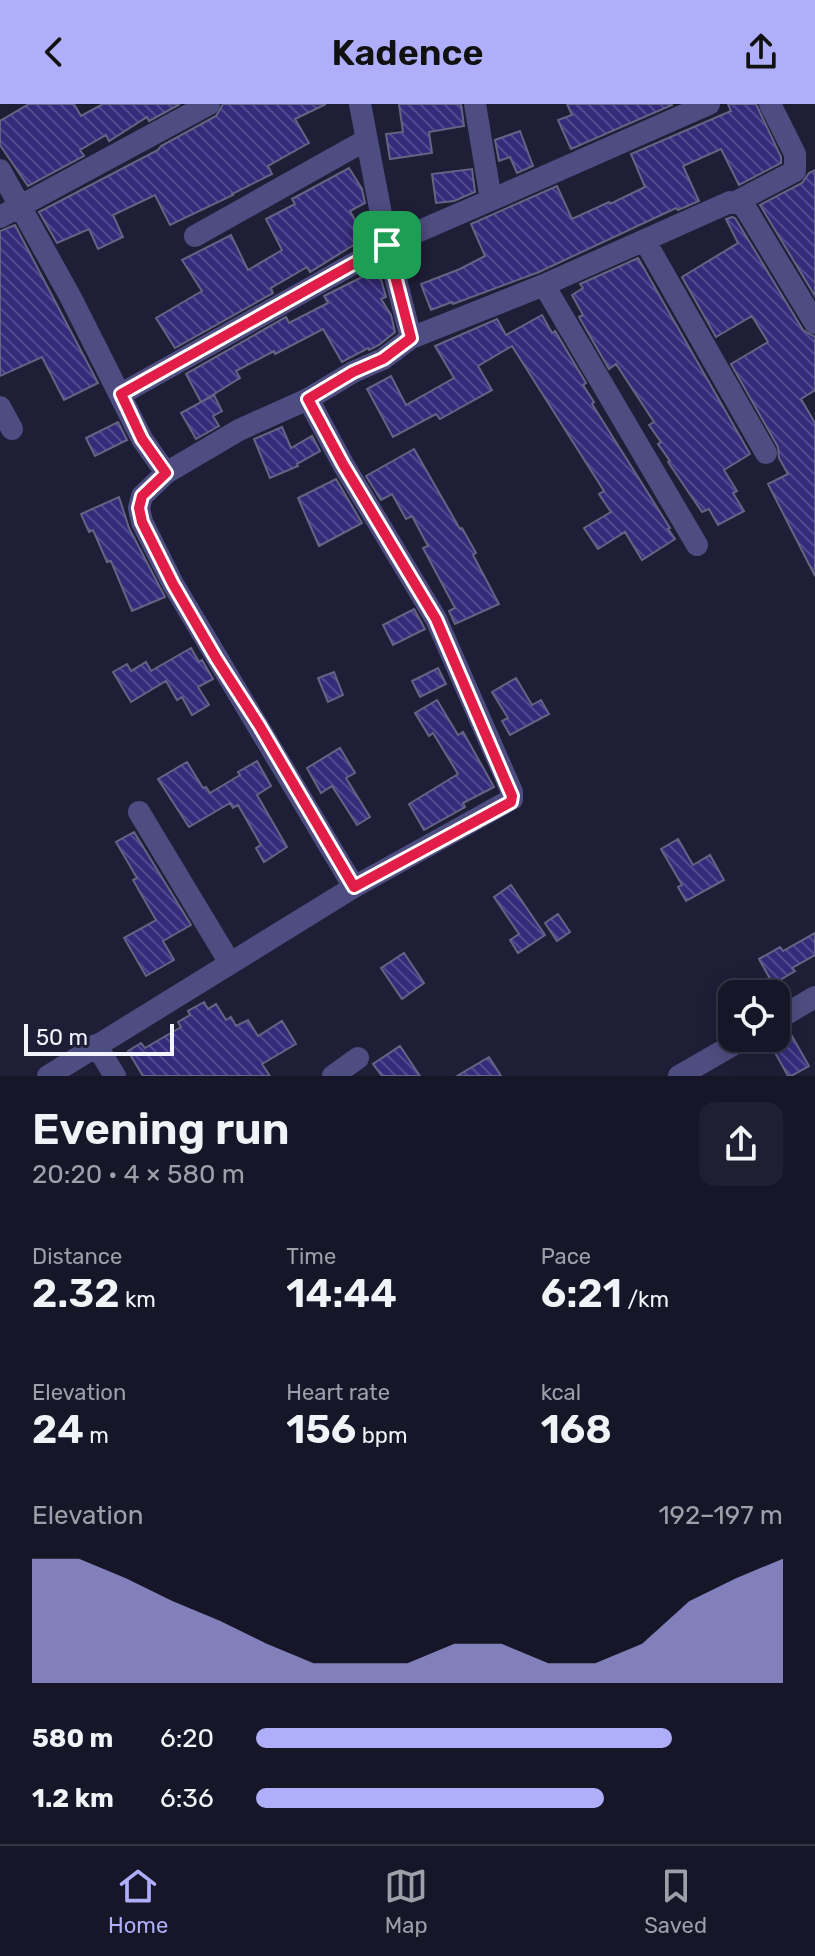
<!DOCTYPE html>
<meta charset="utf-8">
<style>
:root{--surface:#171629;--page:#201f31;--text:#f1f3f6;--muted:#9e9fa8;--line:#363546;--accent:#aeaefa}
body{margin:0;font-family:Rubik,sans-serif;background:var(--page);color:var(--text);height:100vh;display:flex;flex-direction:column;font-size:30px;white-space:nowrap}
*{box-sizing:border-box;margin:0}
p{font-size:26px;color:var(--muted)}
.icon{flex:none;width:44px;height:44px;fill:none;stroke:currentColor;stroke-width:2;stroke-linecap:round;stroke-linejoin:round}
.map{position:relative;height:972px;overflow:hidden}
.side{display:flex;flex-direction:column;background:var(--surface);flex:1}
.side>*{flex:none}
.buttons{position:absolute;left:718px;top:876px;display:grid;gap:16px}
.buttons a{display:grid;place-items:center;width:72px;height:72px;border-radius:16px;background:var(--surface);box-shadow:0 4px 20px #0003,0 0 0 2px var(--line);font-size:40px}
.scale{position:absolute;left:24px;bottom:20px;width:150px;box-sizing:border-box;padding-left:8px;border:4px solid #f2f3fd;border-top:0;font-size:22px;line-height:28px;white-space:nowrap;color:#f2f3fd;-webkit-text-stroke:6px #1f1e37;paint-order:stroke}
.pin{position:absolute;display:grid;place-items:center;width:68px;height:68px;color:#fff;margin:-34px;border-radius:16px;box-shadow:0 4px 12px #0006}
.round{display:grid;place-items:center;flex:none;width:84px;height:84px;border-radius:16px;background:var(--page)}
.head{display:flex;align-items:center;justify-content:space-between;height:136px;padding:0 32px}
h1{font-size:44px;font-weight:600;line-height:60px}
.metrics{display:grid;grid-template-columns:repeat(3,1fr);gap:12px;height:136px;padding:8px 32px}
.metrics div{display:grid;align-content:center}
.metrics b{font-size:40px;font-weight:600}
.metrics small{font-size:22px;font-weight:400}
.metrics p{font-size:22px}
.chart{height:224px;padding:16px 32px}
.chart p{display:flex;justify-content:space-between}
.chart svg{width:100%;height:144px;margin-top:8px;fill:var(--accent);opacity:.7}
ul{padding:0 32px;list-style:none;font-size:26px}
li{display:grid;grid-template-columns:128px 96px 1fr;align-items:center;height:60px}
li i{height:20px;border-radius:10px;background:var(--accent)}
header{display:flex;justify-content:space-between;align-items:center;height:104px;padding:0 32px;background:var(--accent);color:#111;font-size:36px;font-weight:600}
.tabs{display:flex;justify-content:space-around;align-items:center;height:112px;border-top:2px solid var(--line);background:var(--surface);font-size:22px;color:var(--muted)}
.tabs a{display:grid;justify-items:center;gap:4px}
.tabs .current{color:var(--accent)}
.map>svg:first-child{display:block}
.building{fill:url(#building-back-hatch);stroke:#646583;stroke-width:2}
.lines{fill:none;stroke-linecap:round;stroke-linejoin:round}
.minor{stroke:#4e4d81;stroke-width:22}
.route-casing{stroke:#fff;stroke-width:16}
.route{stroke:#e11d48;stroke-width:10}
</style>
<header><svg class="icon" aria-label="back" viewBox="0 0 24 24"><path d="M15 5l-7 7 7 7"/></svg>Kadence<svg class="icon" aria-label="share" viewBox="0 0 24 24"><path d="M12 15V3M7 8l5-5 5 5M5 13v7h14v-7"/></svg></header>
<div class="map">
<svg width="815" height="972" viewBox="0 0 815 972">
<defs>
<pattern id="building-back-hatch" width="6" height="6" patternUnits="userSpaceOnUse" patternTransform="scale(2)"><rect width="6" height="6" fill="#362b7b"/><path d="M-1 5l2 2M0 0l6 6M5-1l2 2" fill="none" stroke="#544a8f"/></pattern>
</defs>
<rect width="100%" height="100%" fill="#1f1e37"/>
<path class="building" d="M 29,0 L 74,0 L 81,12 L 103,0 L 180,0 L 149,17 L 147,13 L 109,37 L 106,31 L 80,46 L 84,52 L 28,82 L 0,41 L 0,17 Z
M 223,0 L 326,0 L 295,15 L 309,39 L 268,62 L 272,70 L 232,90 L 233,91 L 170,121 L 155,91 L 113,111 L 123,133 L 98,145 L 89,125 L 57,139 L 39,108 L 158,46 L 161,42 L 216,12 Z
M 399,0 L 461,0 L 464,22 L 429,28 L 432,49 L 390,55 L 386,30 L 403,28 Z
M 567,0 L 671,0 L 672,1 L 571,45 L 558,16 L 572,11 Z
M 728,0 L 756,0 L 781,53 L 781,59 L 739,81 L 721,45 L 683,62 L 699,97 L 678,106 L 676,104 L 539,168 L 453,200 L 452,198 L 431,206 L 421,180 L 460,165 L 485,152 L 471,120 L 557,82 L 572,115 L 609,98 L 610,100 L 645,83 L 631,50 L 731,7 Z
M 520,27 L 533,62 L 517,69 L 510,53 L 499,57 L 495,36 Z
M 349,64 L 362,85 L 365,99 L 350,107 L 365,134 L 310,168 L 307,163 L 271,184 L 273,189 L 175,244 L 156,214 L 202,187 L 182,156 L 231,131 L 248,166 L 282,146 L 266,115 L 295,100 L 292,95 Z
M 472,65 L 475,88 L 454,97 L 436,99 L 432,70 Z
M 815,66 L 815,192 L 760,101 L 802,79 L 809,69 Z
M 732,113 L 735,114 L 803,226 L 815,233 L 815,286 L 801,295 L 815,319 L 815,472 L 768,380 L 788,370 L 779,354 L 778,343 L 731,260 L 768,238 L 752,212 L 716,233 L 682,173 L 738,139 L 726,115 Z
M 15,121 L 98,279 L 64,296 L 42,253 L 0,272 L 0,127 Z
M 638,154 L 750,350 L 724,366 L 737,387 L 733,389 L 744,407 L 718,421 L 709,405 L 702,408 L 668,358 L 670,357 L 658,340 L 661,338 L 649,321 L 654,318 L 616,260 L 609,265 L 579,213 L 583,211 L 572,191 L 583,184 L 580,180 Z
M 378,165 L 386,193 L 381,195 L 391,211 L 395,228 L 379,241 L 369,246 L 368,244 L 342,258 L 323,225 L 275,250 L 274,247 L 236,267 L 240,274 L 201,298 L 186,270 L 286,213 L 289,219 L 328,199 L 324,192 Z
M 542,211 L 552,229 L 555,227 L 586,279 L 583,281 L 594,298 L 592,300 L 670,424 L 668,425 L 675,435 L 642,456 L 625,428 L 598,445 L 584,424 L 611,408 L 599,390 L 604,387 L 512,242 L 478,262 L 492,286 L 440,315 L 436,310 L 393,333 L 367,285 L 391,272 L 406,301 L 454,274 L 435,242 L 497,215 L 506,231 Z
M 214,291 L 222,307 L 213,312 L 219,322 L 196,335 L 181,309 Z
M 118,318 L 127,336 L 95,352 L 86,334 Z
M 282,323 L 291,344 L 312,332 L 320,347 L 297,360 L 298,362 L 270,374 L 254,335 Z
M 414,345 L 460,425 L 462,424 L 476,449 L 473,451 L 499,500 L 455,520 L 449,507 L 455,504 L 423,444 L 428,442 L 412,412 L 406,415 L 392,390 L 381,396 L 366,372 Z
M 336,375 L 362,419 L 319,442 L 298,394 Z
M 119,393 L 129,424 L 165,493 L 132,507 L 111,457 L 107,458 L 93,426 L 89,428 L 81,410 Z
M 414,505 L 425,525 L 393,541 L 383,521 Z
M 191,544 L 199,558 L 202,556 L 213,575 L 198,583 L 209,601 L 192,611 L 182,593 L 177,596 L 166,577 L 131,598 L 113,568 L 127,560 L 131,567 L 146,558 L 151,567 Z
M 438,564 L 446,580 L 420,593 L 412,577 Z
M 334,568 L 343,591 L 328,598 L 318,574 Z
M 516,574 L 532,601 L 541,596 L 549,610 L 510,631 L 502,617 L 508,614 L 492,588 Z
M 437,596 L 458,631 L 463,628 L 494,683 L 463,699 L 465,703 L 424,726 L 409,700 L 458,670 L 433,629 L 429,632 L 415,609 Z
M 340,644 L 355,669 L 346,674 L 370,713 L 357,721 L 332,682 L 321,689 L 307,664 Z
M 257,657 L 271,682 L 257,691 L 287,743 L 264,758 L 256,744 L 261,741 L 238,701 L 233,704 L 230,699 L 189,723 L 158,675 L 187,658 L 203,684 L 206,683 L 210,689 L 240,671 L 238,668 Z
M 134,728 L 191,821 L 163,837 L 174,856 L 146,872 L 124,834 L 156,816 L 133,776 L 137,774 L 116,738 Z
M 678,735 L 693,761 L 710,751 L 724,776 L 686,797 L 678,783 L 682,781 L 661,745 Z
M 511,781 L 545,831 L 518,849 L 510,836 L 519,830 L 494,793 Z
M 558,810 L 570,828 L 557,837 L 545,819 Z
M 815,829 L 815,851 L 792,864 L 795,867 L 773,880 L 759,855 L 780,843 L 783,847 Z
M 404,849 L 424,879 L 402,895 L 381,864 Z
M 204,898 L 208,905 L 216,900 L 226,916 L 231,913 L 236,922 L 248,916 L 258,932 L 282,917 L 296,940 L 262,960 L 270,972 L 143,972 L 128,947 L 141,939 L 145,944 L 181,923 L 178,918 L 190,911 L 188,907 Z
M 788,925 L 809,962 L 791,972 L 788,972 L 768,936 Z
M 400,942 L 420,972 L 382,972 L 373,960 Z
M 489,953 L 501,972 L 457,972 Z"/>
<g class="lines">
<path class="minor" d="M 360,0 L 387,141 L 411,234 L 544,181 L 730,98 L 741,100 L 746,105 L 815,219
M 475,0 L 491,96 L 709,0
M 0,66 L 71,194 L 142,335 L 166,369
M 736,98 L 795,67 L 795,50 L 770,0
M 0,113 L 209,0
M 195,132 L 366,36
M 645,137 L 766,349
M 544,181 L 697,441
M 121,290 L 387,141 L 491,96
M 0,303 L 12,325
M 139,708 L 230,859
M 354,783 L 173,480 L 142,418 L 139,404 L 142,392 L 166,369 L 239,326 L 308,295 L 353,268 L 383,255 L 411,234
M 776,916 L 815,893
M 96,941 L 115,972
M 48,972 L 354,783 L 512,695 L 512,688 L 436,515 L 343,360 L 308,295
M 333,972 L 358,954
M 679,972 L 745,934"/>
</g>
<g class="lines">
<defs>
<path id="route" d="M 387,141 L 411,234 L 383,255 L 353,268 L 308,295 L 343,360 L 436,515 L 512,692 L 511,698 L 354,783 L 259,621 L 216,554 L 173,480 L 142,418 L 139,404 L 142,392 L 166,369 L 142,335 L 121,290 Z"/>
</defs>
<use href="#route" class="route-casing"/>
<use href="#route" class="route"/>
</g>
</svg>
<div class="buttons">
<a><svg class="icon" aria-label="locate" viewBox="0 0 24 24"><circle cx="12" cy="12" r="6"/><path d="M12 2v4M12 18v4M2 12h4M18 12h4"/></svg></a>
</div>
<div class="scale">50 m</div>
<div class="pin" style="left:387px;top:141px;background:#1e9e55"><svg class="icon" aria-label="arrive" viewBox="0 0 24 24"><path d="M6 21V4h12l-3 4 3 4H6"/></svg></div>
</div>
<section class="side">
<div class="head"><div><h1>Evening run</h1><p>20:20 · 4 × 580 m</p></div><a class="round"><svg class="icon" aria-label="share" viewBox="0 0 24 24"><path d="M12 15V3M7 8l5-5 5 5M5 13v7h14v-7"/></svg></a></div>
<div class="metrics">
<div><p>Distance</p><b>2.32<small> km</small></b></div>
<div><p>Time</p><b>14:44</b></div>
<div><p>Pace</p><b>6:21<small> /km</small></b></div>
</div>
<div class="metrics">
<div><p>Elevation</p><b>24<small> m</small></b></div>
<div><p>Heart rate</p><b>156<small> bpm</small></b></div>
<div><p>kcal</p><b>168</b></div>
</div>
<div class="chart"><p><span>Elevation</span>192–197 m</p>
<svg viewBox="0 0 160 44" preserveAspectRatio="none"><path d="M0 44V6L10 6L20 12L30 19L40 25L50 32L60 38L70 38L80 38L90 32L100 32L110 38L120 38L130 32L140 19L150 12L160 6V44z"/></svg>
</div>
<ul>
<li><b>580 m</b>6:20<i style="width:79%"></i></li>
<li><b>1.2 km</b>6:36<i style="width:66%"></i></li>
</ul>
</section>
<nav class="tabs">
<a class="current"><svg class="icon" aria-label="home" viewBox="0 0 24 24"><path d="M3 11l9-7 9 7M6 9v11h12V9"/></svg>Home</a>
<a><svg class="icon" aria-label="map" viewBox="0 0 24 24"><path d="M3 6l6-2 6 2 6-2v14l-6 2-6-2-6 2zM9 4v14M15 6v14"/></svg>Map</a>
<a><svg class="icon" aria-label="saved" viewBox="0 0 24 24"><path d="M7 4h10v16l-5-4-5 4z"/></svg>Saved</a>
</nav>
